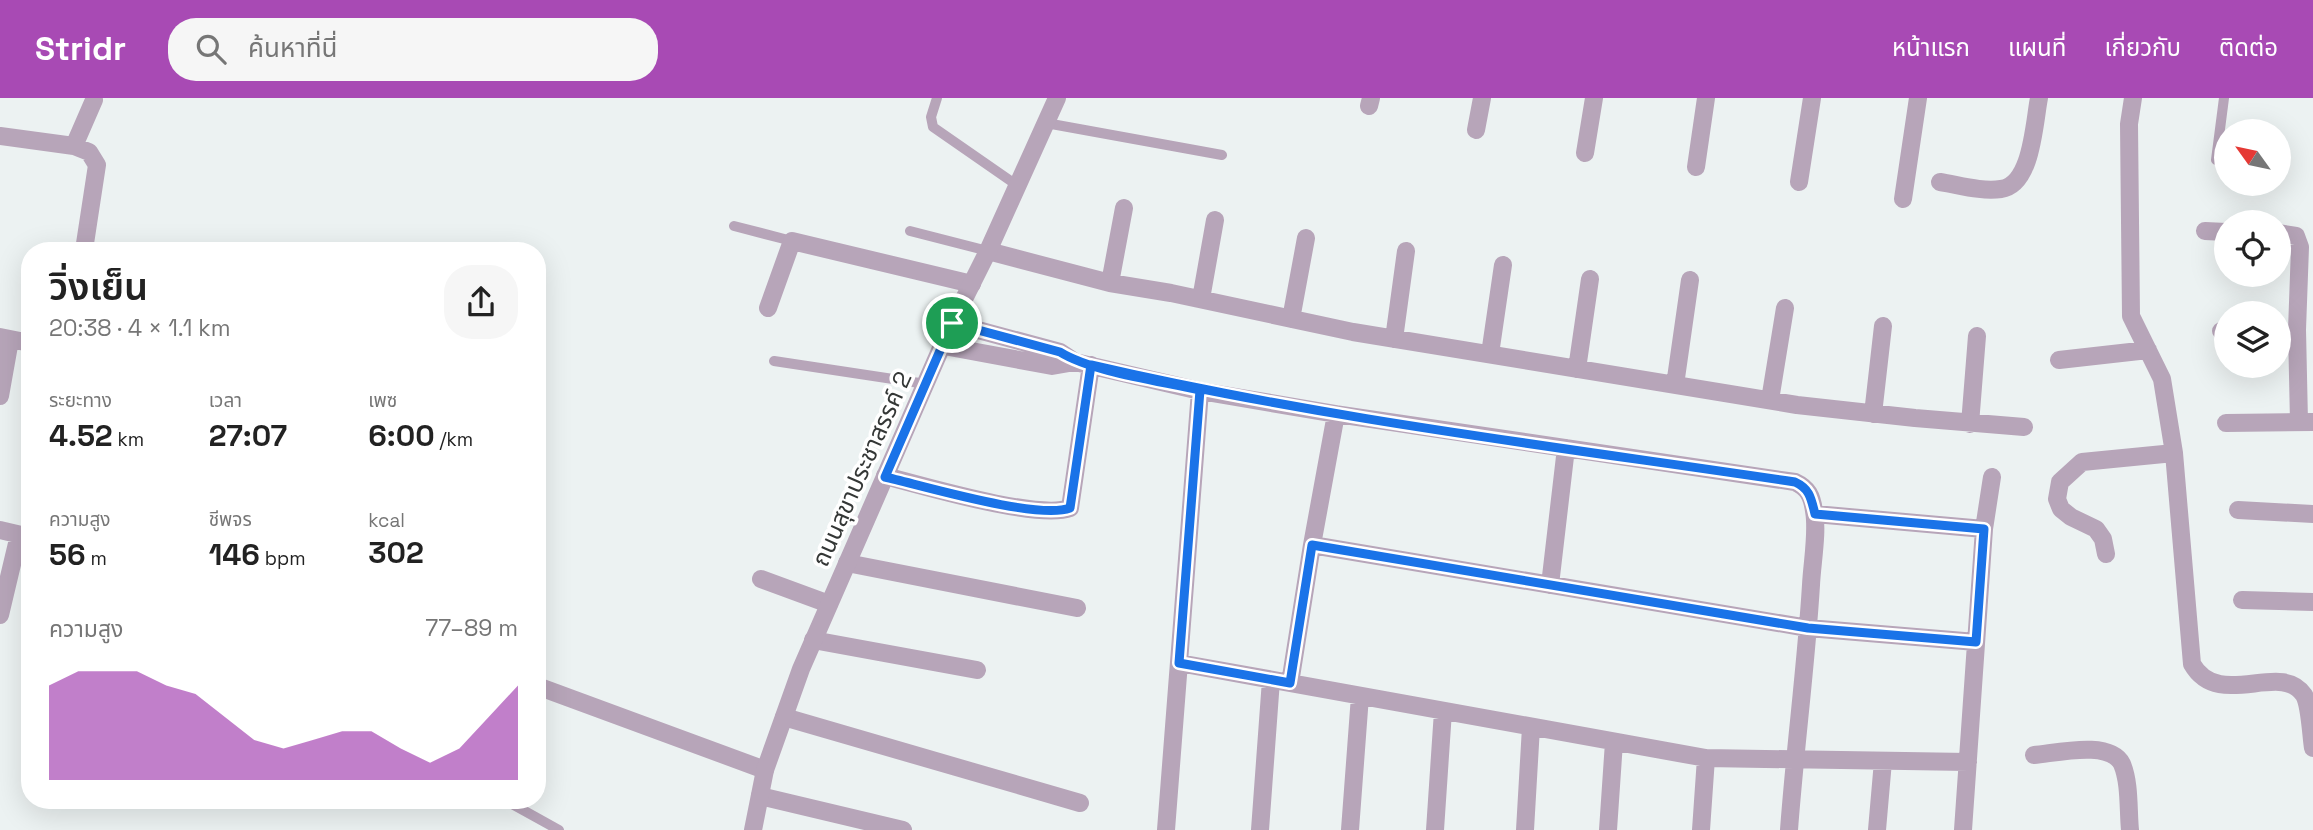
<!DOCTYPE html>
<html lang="th">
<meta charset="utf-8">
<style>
:root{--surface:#fff;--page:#f6f6f6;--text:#222;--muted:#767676;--accent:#a84ab4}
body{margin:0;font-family:"Space Grotesk","Noto Sans Thai",sans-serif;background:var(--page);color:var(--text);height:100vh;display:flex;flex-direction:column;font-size:26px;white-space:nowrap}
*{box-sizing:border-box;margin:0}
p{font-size:23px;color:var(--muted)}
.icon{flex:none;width:38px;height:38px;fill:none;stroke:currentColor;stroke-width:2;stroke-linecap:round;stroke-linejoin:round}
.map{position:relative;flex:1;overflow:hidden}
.details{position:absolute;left:21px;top:144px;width:525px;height:567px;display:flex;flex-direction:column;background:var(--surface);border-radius:28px;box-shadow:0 7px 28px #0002}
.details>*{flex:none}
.needle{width:46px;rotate:303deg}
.controls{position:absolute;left:2214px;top:21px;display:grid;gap:14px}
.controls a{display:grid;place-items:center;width:77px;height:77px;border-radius:50%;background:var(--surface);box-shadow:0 7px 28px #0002;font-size:35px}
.pin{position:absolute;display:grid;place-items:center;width:60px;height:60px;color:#fff;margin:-30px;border:4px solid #fff;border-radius:50%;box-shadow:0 2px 7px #0007}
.round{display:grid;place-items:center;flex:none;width:74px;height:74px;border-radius:28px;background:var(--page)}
.head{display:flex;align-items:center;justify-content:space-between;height:119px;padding:0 28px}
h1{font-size:38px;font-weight:600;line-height:52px}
.metrics{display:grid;grid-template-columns:repeat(3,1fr);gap:10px;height:119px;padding:7px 28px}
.metrics div{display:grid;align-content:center}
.metrics b{font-size:30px;font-weight:600}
.metrics small{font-size:19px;font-weight:400}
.metrics p{font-size:19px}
.chart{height:196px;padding:14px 28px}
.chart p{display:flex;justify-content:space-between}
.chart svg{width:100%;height:126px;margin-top:7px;fill:var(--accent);opacity:.7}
header{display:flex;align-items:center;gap:42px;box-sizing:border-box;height:98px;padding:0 35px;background:var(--accent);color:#fff}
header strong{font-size:33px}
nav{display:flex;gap:38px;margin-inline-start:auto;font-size:24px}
.search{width:490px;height:63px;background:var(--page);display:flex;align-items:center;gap:18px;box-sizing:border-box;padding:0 24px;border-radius:28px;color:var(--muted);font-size:26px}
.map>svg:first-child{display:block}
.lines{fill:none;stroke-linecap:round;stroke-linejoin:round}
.path{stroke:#8a8e8e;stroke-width:3.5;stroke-dasharray:3.5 3.5;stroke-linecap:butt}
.service{stroke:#b7a5b9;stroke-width:10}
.minor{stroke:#b7a5b9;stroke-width:18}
.tertiary{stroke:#b7a5b9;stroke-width:18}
.route-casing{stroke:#fff;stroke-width:14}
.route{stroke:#1a73e8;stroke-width:9}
.labels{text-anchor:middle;stroke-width:7;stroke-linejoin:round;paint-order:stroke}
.street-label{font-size:24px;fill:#343736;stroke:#fff}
</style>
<header>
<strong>Stridr</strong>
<div class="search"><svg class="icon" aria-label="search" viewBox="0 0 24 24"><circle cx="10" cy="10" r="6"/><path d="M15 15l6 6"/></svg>ค้นหาที่นี่</div>
<nav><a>หน้าแรก</a><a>แผนที่</a><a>เกี่ยวกับ</a><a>ติดต่อ</a></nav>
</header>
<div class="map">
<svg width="2313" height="732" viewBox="0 0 2313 732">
<rect width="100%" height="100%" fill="#ecf2f2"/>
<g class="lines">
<path class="path" d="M 537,414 L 539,396"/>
<path class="service" d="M 937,0 L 931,19 L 933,29 L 1018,88
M 1046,25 L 1222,57
M 2216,62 L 2224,0
M 734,128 L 792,143
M 910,133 L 988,153
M 774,263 L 926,286
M 505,702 L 559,732"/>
<path class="minor" d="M 2133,0 L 2129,26 L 2131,218 L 2162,281 L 2174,355 L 2192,566 C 2219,613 2281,562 2304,597 C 2310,607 2311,638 2313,650
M 1369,8 L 1371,0
M 1476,32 L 1482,0
M 0,38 L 74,48 L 89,54 L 97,67 L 84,152
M 74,48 L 94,2
M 1585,55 L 1594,0
M 1696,69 L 1706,0
M 1799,84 L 1812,0
M 1940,84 C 1959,87 1982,94 2001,91 C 2032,87 2034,25 2039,0
M 1903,101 L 1918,0
M 2205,133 L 2226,134
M 2278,135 L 2296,138 L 2300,149 L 2297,232 L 2299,324
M 988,153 L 1110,185 L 1171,195 L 1353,234 L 1797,307 L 1915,320 L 2024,329
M 1110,185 L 1124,110
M 1201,201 L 1215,122
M 768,210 L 792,143 L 972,186
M 1291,221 L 1306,140
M 952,225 L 1060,254 L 1075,264 L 1200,293 L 1336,316 L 1795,384 C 1808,390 1812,398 1814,413 C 1818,434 1812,465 1811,487 C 1806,569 1795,650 1789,732
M 2221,233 L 2226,233
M 0,239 L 30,245
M 1394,241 L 1406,153
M 944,248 L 1052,268 L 1075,264
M 1490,256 L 1503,167
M 2059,262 L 2148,252
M 1577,271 L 1590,181
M 1675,287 L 1690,182
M 0,298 L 10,242
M 1770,302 L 1785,210
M 1873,316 L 1883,228
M 2226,325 L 2313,324
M 1970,326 L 1977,238
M 885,378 C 924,388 1038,422 1070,410 L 1091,267
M 2238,412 L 2313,416
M 1815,416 L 1984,431
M 0,432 L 30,439
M 1312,447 L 1808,530 L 1976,544
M 2106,456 L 2103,441 L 2096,431 L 2071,419 L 2061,411 L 2057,401 L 2060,384 L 2082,364 L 2174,355
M 847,465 L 1077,510
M 761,481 L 829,506
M 1550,487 L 1566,350
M 2242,502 L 2313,504
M 0,517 L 19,437
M 813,542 L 977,572
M 1179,565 L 1706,660 L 1968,664
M 1290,585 L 1312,447 L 1336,316
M 537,588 L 765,672
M 784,619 L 1080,705
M 2034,657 C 2057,655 2110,642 2122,666 C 2130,685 2128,712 2130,732
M 760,698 L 903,732
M 1166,732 L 1200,293
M 1260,732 L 1271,582
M 1350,732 L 1360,598
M 1435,732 L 1443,613
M 1525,732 L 1531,629
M 1608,732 L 1614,644
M 1701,732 L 1706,660
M 1877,732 L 1883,663
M 1963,732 L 1984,431 L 1992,379"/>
<path class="tertiary" d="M 753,732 L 765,672 L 801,571 L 952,225 L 988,153 L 1057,0"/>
</g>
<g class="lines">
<defs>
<path id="route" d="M 952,225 L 885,379 C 924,388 1038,422 1070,410 L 1091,267 C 1323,321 1560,349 1795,384 C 1810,391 1811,400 1815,416 L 1984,431 L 1976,544 L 1808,530 L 1312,447 L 1290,585 L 1179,565 L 1200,292 C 1161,283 1092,274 1060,254 L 952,225"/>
</defs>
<use href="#route" class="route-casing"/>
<use href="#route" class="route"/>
</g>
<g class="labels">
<g class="street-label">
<text transform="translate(862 371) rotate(-66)" y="8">ถนนสุขาประชาสรรค์ 2</text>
</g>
</g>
</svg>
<div class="controls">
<a><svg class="needle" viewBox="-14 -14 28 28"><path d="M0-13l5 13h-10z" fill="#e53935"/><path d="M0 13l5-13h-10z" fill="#767676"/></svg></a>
<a><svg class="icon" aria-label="locate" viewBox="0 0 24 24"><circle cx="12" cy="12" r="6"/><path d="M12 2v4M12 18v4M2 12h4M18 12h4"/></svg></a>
<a><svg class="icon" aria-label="layers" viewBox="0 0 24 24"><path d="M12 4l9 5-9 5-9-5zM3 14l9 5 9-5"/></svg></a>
</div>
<div class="pin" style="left:952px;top:225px;background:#1e9e55"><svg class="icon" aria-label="arrive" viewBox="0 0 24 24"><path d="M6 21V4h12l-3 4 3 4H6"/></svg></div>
<section class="details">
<div class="head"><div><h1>วิ่งเย็น</h1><p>20:38 · 4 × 1.1 km</p></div><a class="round"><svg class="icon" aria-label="share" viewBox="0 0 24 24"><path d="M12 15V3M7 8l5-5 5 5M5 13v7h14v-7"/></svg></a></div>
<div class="metrics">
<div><p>ระยะทาง</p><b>4.52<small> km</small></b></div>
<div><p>เวลา</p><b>27:07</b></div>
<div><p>เพซ</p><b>6:00<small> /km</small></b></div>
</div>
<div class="metrics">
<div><p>ความสูง</p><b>56<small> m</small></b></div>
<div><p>ชีพจร</p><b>146<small> bpm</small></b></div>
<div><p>kcal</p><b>302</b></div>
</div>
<div class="chart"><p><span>ความสูง</span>77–89 m</p>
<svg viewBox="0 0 160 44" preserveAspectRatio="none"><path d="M0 44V11L10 6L20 6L30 6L40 11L50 14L60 22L70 30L80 33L90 30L100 27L110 27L120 33L130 38L140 33L150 22L160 11V44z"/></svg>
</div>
</section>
</div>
